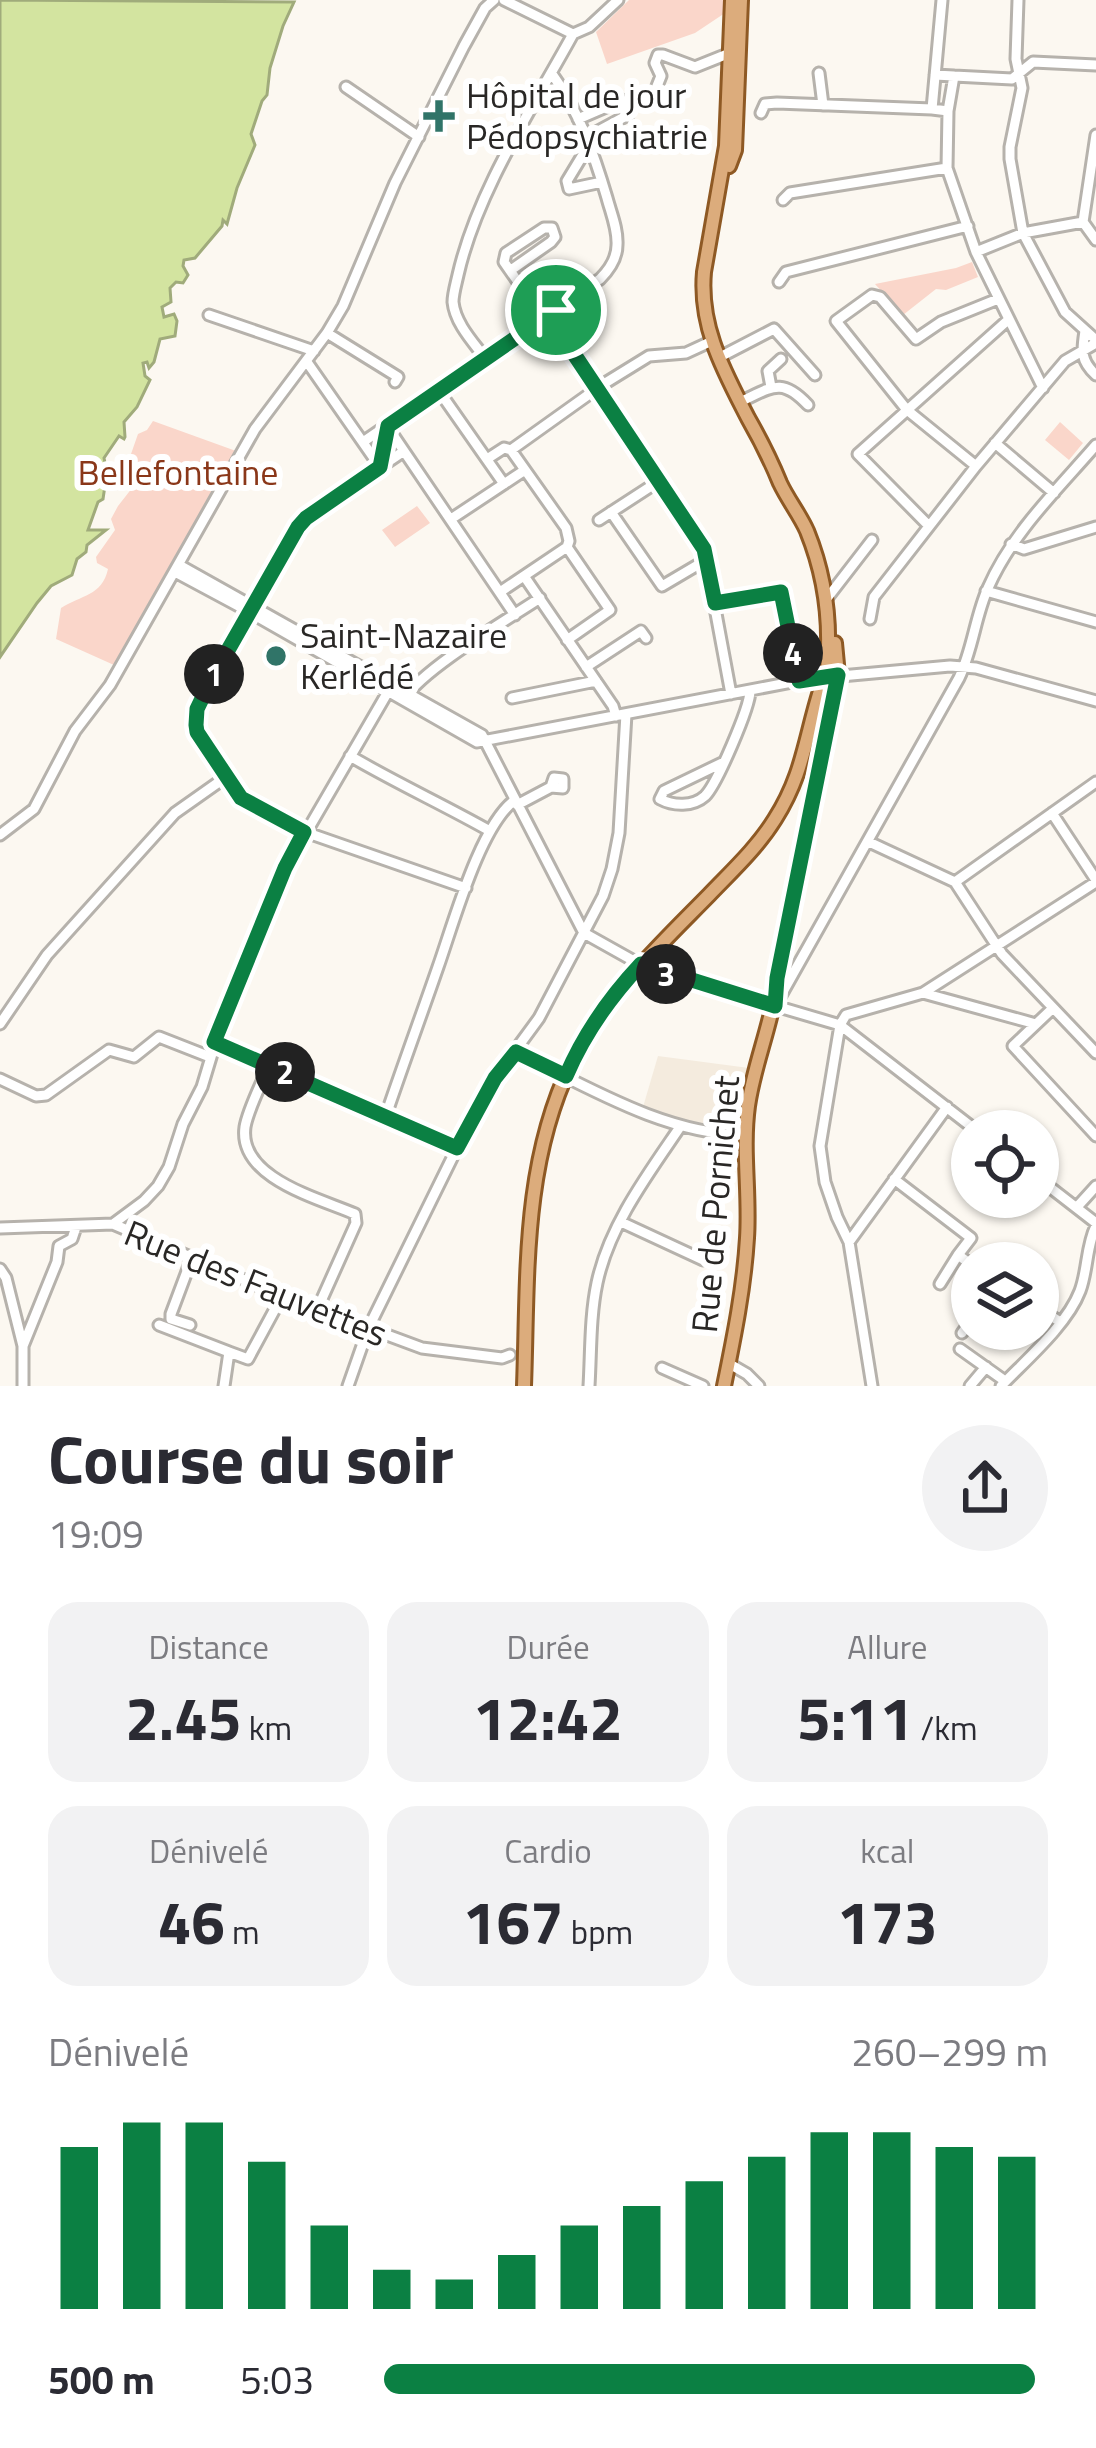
<!DOCTYPE html>
<html lang="fr">
<meta charset="utf-8">
<style>
:root{--surface:#fff;--page:#f2f2f3;--text:#2b2b33;--muted:#7c7c81;--accent:#0b8043}
body{margin:0;font-family:"Titillium Web",sans-serif;background:var(--page);color:var(--text);height:100vh;display:flex;flex-direction:column;font-size:45px;white-space:nowrap}
*{box-sizing:border-box;margin:0}
p{font-size:39px;color:var(--muted)}
.icon{flex:none;width:66px;height:66px;fill:none;stroke:currentColor;stroke-width:2;stroke-linecap:round;stroke-linejoin:round}
.map{position:relative;height:1386px;overflow:hidden}
.drawer{display:flex;flex-direction:column;background:var(--surface);flex:1}
.drawer>*{flex:none}
.controls{position:absolute;left:951px;top:1110px;display:grid;gap:24px}
.controls a{display:grid;place-items:center;width:108px;height:108px;border-radius:50%;background:var(--surface);box-shadow:0 3px 9px #0004;font-size:60px}
.pin{position:absolute;display:grid;place-items:center;width:102px;height:102px;color:#fff;margin:-51px;border:6px solid #fff;border-radius:50%;box-shadow:0 3px 12px #0007}
.km{position:absolute;width:60px;height:60px;margin:-30px;border-radius:50%;background:#222;color:#fff;font-size:33px;line-height:60px;text-align:center}
.round{display:grid;place-items:center;flex:none;width:126px;height:126px;border-radius:63px;background:var(--page)}
.head{display:flex;align-items:center;justify-content:space-between;height:204px;padding:0 48px}
h1{font-size:66px;font-weight:700;line-height:90px}
.figures{display:grid;grid-template-columns:repeat(3,1fr);gap:18px;height:204px;padding:12px 48px}
.figures div{display:grid;align-content:center;border-radius:30px;background:var(--page);text-align:center}
.figures b{font-size:60px;font-weight:700}
.figures small{font-size:33px;font-weight:400}
.figures p{font-size:33px}
.chart{height:336px;padding:24px 48px}
.chart p{display:flex;justify-content:space-between}
.chart svg{width:100%;height:216px;margin-top:12px;stroke:var(--accent);stroke-width:6}
ul{padding:0 48px;list-style:none;font-size:39px}
li{display:grid;grid-template-columns:192px 144px 1fr;align-items:center;height:90px}
li i{height:30px;border-radius:15px;background:var(--accent)}
.map>svg:first-child{display:block}
.built{fill:#f4ebde}
.green{fill:#fad6ca}
.water{fill:#d3e4a0;stroke:#a0ab7b;stroke-width:3}
.lines{fill:none;stroke-linecap:round;stroke-linejoin:round}
.minor-casing{stroke:#b6b2ac;stroke-width:15}
.major-casing{stroke:#8e5924;stroke-width:18}
.minor{stroke:#fff;stroke-width:9}
.major{stroke:#dcac7c;stroke-width:12}
.route-casing{stroke:#fff;stroke-width:24}
.route{stroke:#0b8043;stroke-width:15}
.poi-dot{fill:#307468;stroke:#fff;stroke-width:4.5}
.labels{text-anchor:middle;stroke-width:12;stroke-linejoin:round;paint-order:stroke}
.poi-label{font-size:36px;fill:#292725;stroke:#fff;text-anchor:start}
.park-label{font-size:36px;fill:#8a3719;stroke:#fff}
.street-label{font-size:36px;fill:#292725;stroke:#fff}
</style>
<div class="map">
<svg width="1096" height="1386" viewBox="0 0 1096 1386">
<rect width="100%" height="100%" fill="#fcf8f1"/>
<path class="built" d="M 658,1056 L 749,1068 L 739,1127 L 680,1121 L 643,1107 Z"/>
<path class="green" d="M 629,0 L 725,0 L 725,13 L 695,33 L 607,64 L 596,32 Z
M 972,262 L 978,277 L 946,290 L 936,289 L 903,315 L 875,284 L 956,268 Z
M 153,421 L 236,451 L 114,665 L 56,639 L 61,608 C 81,595 102,596 108,569 L 97,563 L 96,557 L 115,530 L 111,519 L 118,506 L 136,483 L 132,470 L 122,465 L 131,454 L 138,434 L 147,430 Z
M 1060,422 L 1083,443 L 1069,460 L 1045,440 Z
M 417,506 L 430,523 L 395,547 L 382,530 Z"/>
<path class="water" d="M 0,0 L 294,2 L 283,26 L 270,68 L 267,95 L 262,101 L 251,134 L 255,145 L 237,188 L 227,224 L 223,220 L 222,226 L 195,258 L 184,260 L 183,266 L 188,275 L 183,283 L 176,282 L 170,288 L 171,302 L 162,307 L 164,317 L 174,314 L 177,321 L 175,336 L 160,339 L 154,362 L 149,368 L 147,362 L 143,363 L 145,376 L 150,380 L 137,407 L 124,422 L 125,437 L 124,439 L 119,436 L 104,458 L 107,472 L 103,499 L 98,502 L 88,530 L 106,530 L 87,545 L 86,552 L 77,559 L 72,575 L 51,586 L 37,603 L 0,657 Z"/>
<g class="lines">
<defs>
<path id="minor" d="M 504,0 L 573,34
M 1018,0 L 1016,59 L 1022,88 L 1010,147 L 1010,159 L 1023,233 L 1065,312 L 1096,340
M 573,34 L 589,27 L 618,0
M 819,73 L 823,105
M 935,75 L 954,76 L 948,111 L 932,109 L 942,0
M 954,76 L 1012,79 L 1033,62 L 1096,65
M 346,87 L 419,137
M 625,108 L 655,91 L 661,76 L 655,63 L 658,55 L 663,55 L 695,67 L 730,53
M 948,111 L 947,168 L 976,252 L 1043,388
M 761,113 L 765,104 L 777,103 L 932,109
M 578,119 L 622,100 L 628,115 L 587,137
M 1096,135 L 1083,222 L 1096,240
M 590,143 L 567,181 L 569,189 L 602,182
M 783,200 L 790,193 L 947,168
M 976,252 L 1023,233 L 1083,222
M 511,270 L 551,242 L 555,237 L 552,228 L 544,228 L 506,253 L 504,262 L 544,319
M 779,282 L 786,272 L 968,226
M 557,310 L 567,326 L 572,351 L 704,549 L 731,694
M 209,315 L 314,351
M 1085,331 C 1082,351 1080,360 1096,375
M 327,333 L 398,377 L 395,382
M 720,357 L 774,329 L 815,375
M 485,358 C 473,342 455,323 453,302 C 453,294 456,284 458,275 C 477,191 532,109 573,34
M 307,362 L 380,467
M 771,387 L 768,371 L 781,359
M 439,391 L 504,484
M 742,401 C 772,387 782,377 808,405
M 387,426 L 515,615
M 363,442 L 600,279 C 609,270 617,259 617,245 C 618,229 611,213 607,198 C 594,154 579,111 552,74
M 995,443 L 1054,493
M 511,450 L 602,385 L 649,356 L 686,353 L 712,341
M 404,451 L 326,504 L 298,527 L 205,691 L 197,709 L 198,732 L 241,798 L 305,832 L 466,888
M 487,459 L 504,448 L 511,450 L 566,528 L 569,541 L 567,547 L 500,592
M 976,466 L 907,410 L 836,321 L 872,295 L 880,297 L 916,339 L 941,322 L 998,299
M 380,467 L 387,426
M 611,512 L 662,586 L 706,560
M 451,519 L 525,470
M 599,520 L 659,481
M 929,526 L 858,454 L 1008,320
M 1011,544 L 1024,549 L 1096,527
M 567,547 L 610,610 L 567,640
M 179,565 L 482,735 L 584,933 L 634,961 L 660,972 L 840,1025 L 977,1131
M 175,572 L 244,609
M 524,576 L 613,706 L 616,716
M 986,591 L 1096,622
M 828,597 L 872,540
M 715,603 L 781,592 L 799,681
M 258,617 L 477,742 L 808,679 L 950,666 L 976,668 L 1096,701
M 870,619 L 874,597 L 976,466 L 1065,361 L 1096,343
M 586,667 L 641,631 L 646,638
M 405,698 C 424,668 507,620 540,598
M 512,698 L 596,681
M 350,756 C 396,783 444,805 490,831
M 722,763 L 664,791 L 660,799 C 673,806 693,807 705,796 C 717,784 750,707 750,691
M 517,805 L 551,787 L 563,788 L 563,779 L 554,778 L 551,787
M 1052,813 L 1096,880
M 0,835 L 34,809 L 75,731 L 110,685 L 255,429 L 327,333 L 343,306 L 395,183 L 464,46 L 485,8 L 494,0
M 869,842 L 955,882 L 1002,954 L 1096,1053
M 955,882 L 1096,782
M 923,993 L 1036,1024
M 775,1006 L 959,678 C 973,649 975,617 988,588 C 1012,533 1057,490 1096,445
M 1053,1008 L 1013,1046 L 1096,1136
M 0,1024 L 47,955 L 175,813 L 226,777
M 840,1025 L 820,1146 L 825,1182 L 837,1217 L 849,1242 L 872,1386
M 840,1025 L 846,1015 L 923,993 L 1096,882
M 214,1042 L 457,1148
M 516,1052 C 586,1086 666,1135 746,1135
M 269,1065 C 262,1083 248,1109 245,1127 C 238,1178 318,1198 355,1214 L 356,1223 L 317,1310
M 0,1079 L 36,1096 L 46,1095 L 109,1050 L 134,1057 L 159,1037 L 210,1057
M 386,1115 C 403,1065 421,1016 438,967 C 453,925 480,825 515,800
M 1038,1178 L 1096,1223
M 894,1179 L 971,1238 L 958,1255 L 972,1265
M 1077,1207 L 1096,1186
M 621,1222 L 703,1260
M 113,1224 L 144,1201 L 158,1186 L 169,1167 L 183,1124 L 202,1087 L 221,1024 L 285,869 L 389,690
M 0,1228 L 113,1224 L 282,1296 L 422,1348 L 502,1358 L 510,1355
M 849,1242 L 947,1107
M 0,1269 L 6,1278 L 23,1346 L 23,1386
M 940,1284 L 958,1255
M 1038,1307 L 1060,1322
M 159,1325 L 229,1352
M 190,1325 L 171,1319 L 171,1314 L 192,1258
M 962,1333 L 972,1319
M 23,1346 L 57,1262 L 59,1246 L 72,1239 L 76,1227
M 960,1349 L 1005,1381
M 728,1363 L 747,1374 L 759,1386
M 662,1368 L 703,1386
M 224,1386 L 229,1352 L 248,1359 L 282,1296
M 348,1386 L 368,1329 L 457,1148 L 495,1078 L 539,1018 L 603,896 L 612,869 L 619,833 L 626,714
M 589,1386 C 591,1352 590,1316 597,1283 C 609,1226 648,1174 680,1127
M 970,1386 L 986,1367
M 1001,1386 C 1026,1360 1067,1325 1080,1291 C 1088,1270 1086,1246 1096,1226"/>
<path id="major" d="M 729,166 L 735,150 L 741,0
M 524,1386 C 528,1277 522,1165 571,1064 C 604,997 657,948 709,895 C 732,871 757,848 775,819 C 803,775 805,739 820,691 C 821,688 826,677 827,674 C 828,666 827,656 828,647 C 829,608 822,568 807,531 C 800,515 788,500 780,483 C 771,461 760,439 748,418 C 724,371 699,327 704,272 L 726,146 L 732,0
M 724,1386 C 734,1337 744,1288 747,1238 C 750,1194 742,1150 748,1106 C 754,1063 773,1022 777,978 L 835,695 L 838,675 L 835,643"/>
</defs>
<use href="#minor" class="minor-casing"/>
<use href="#major" class="major-casing"/>
<use href="#minor" class="minor"/>
<use href="#major" class="major"/>
</g>
<g class="lines">
<defs>
<path id="route" d="M 556,310 L 568,330 L 572,351 L 704,549 L 715,603 L 781,592 L 799,681 L 838,675 L 777,978 L 775,1006 L 641,964 C 610,997 584,1034 566,1076 L 516,1052 L 495,1078 L 457,1148 L 214,1042 L 285,868 L 304,832 L 241,798 L 197,732 L 196,725 L 197,709 L 211,680 L 298,527 L 306,518 L 380,467 L 388,426 Z"/>
</defs>
<use href="#route" class="route-casing"/>
<use href="#route" class="route"/>
</g>
<g class="poi-dot">
<path d="M433 98h12v12h12v12h-12v12h-12v-12h-12v-12h12z"/>
<circle cx="276" cy="656" r="12"/>
</g>
<g class="labels">
<g class="poi-label">
<text x="466" y="108">Hôpital de jour<tspan x="466" dy="41">Pédopsychiatrie</tspan></text>
<text x="300" y="648">Saint-Nazaire<tspan x="300" dy="41">Kerlédé</tspan></text>
</g>
<g class="park-label">
<text x="178" y="485">Bellefontaine</text>
</g>
<g class="street-label">
<text transform="translate(715 1204) rotate(-85)" y="13">Rue de Pornichet</text>
<text transform="translate(256 1283) rotate(22)" y="13">Rue des Fauvettes</text>
</g>
</g>
</svg>
<div class="controls">
<a><svg class="icon" aria-label="locate" viewBox="0 0 24 24"><circle cx="12" cy="12" r="6"/><path d="M12 2v4M12 18v4M2 12h4M18 12h4"/></svg></a>
<a><svg class="icon" aria-label="layers" viewBox="0 0 24 24"><path d="M12 4l9 5-9 5-9-5zM3 14l9 5 9-5"/></svg></a>
</div>
<div class="pin" style="left:556px;top:310px;background:#1e9e55"><svg class="icon" aria-label="arrive" viewBox="0 0 24 24"><path d="M6 21V4h12l-3 4 3 4H6"/></svg></div>
<b class="km" style="left:214px;top:674px">1</b>
<b class="km" style="left:285px;top:1072px">2</b>
<b class="km" style="left:666px;top:974px">3</b>
<b class="km" style="left:793px;top:653px">4</b>
</div>
<section class="drawer">
<div class="head"><div><h1>Course du soir</h1><p>19:09</p></div><a class="round"><svg class="icon" aria-label="share" viewBox="0 0 24 24"><path d="M12 15V3M7 8l5-5 5 5M5 13v7h14v-7"/></svg></a></div>
<div class="figures">
<div><p>Distance</p><b>2.45<small> km</small></b></div>
<div><p>Durée</p><b>12:42</b></div>
<div><p>Allure</p><b>5:11<small> /km</small></b></div>
</div>
<div class="figures">
<div><p>Dénivelé</p><b>46<small> m</small></b></div>
<div><p>Cardio</p><b>167<small> bpm</small></b></div>
<div><p>kcal</p><b>173</b></div>
</div>
<div class="chart"><p><span>Dénivelé</span>260–299 m</p>
<svg viewBox="0 0 160 44" preserveAspectRatio="none"><path d="M5 44V11M15 44V6M25 44V6M35 44V14M45 44V27M55 44V36M65 44V38M75 44V33M85 44V27M95 44V23M105 44V18M115 44V13M125 44V8M135 44V8M145 44V11M155 44V13"/></svg>
</div>
<ul>
<li><b>500 m</b>5:03<i style="width:98%"></i></li>
</ul>
</section>
